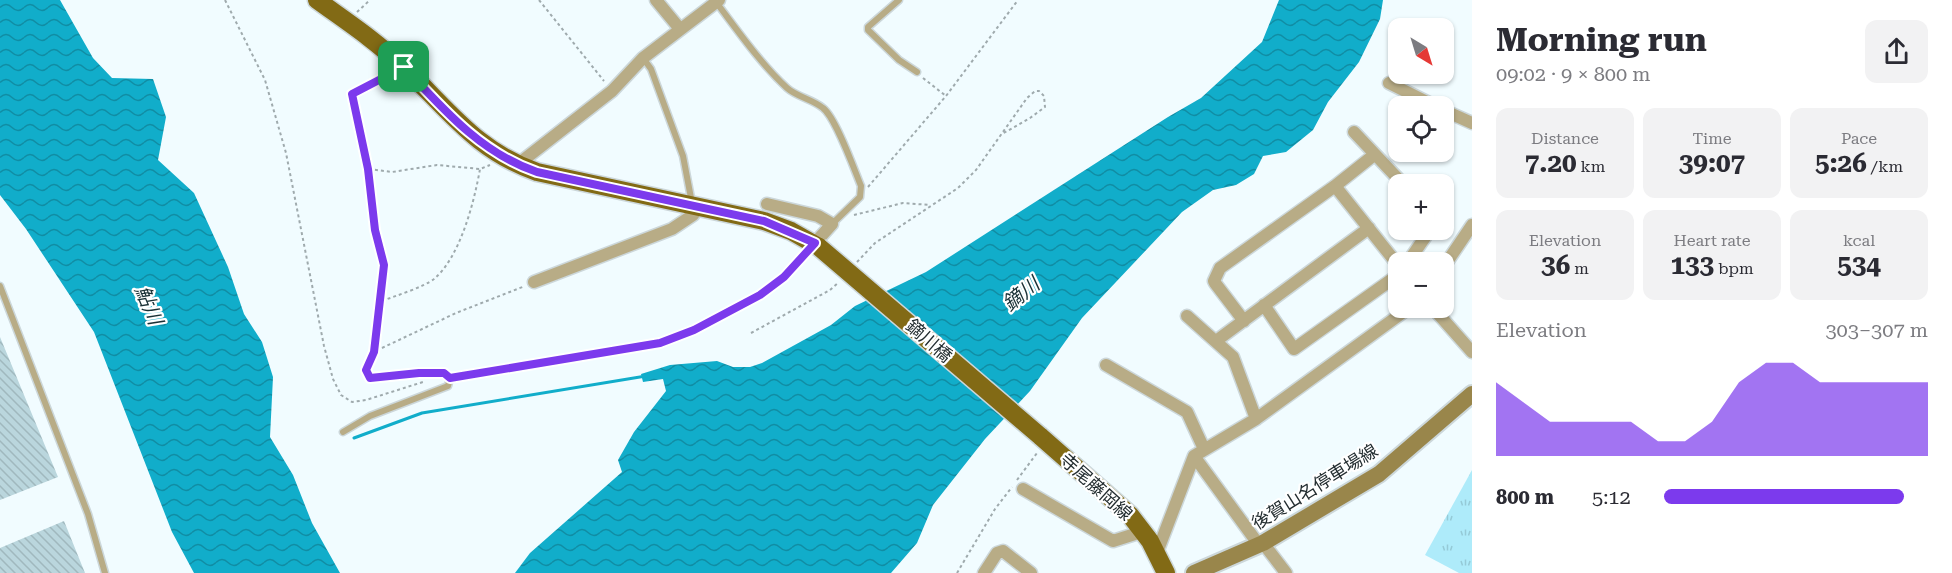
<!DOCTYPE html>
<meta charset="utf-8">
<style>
:root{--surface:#fff;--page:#f2f2f3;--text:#2b2b33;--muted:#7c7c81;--accent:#7c3aed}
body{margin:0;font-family:"Roboto Serif","Noto Sans JP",serif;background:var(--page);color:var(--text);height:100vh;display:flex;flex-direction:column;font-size:22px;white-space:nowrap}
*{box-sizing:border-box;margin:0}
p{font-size:20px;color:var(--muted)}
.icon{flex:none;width:33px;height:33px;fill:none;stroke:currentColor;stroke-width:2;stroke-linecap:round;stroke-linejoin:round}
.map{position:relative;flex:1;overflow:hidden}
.panel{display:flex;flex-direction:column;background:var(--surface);width:480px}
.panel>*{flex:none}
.needle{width:39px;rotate:142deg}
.buttons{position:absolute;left:1388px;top:18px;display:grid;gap:12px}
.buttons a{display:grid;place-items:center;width:66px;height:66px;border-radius:12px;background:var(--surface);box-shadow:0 2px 4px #0004;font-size:30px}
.pin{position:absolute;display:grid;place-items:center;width:51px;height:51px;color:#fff;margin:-26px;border-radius:12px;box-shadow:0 3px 9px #0006}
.round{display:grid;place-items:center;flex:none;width:63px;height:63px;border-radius:12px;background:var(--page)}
.overview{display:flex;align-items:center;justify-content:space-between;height:102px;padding:0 24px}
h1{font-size:33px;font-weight:700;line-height:45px}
.figures{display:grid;grid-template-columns:repeat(3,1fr);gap:9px;height:102px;padding:6px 24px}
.figures div{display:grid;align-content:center;border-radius:12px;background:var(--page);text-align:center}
.figures b{font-size:26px;font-weight:700}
.figures small{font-size:16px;font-weight:400}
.figures p{font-size:16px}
.chart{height:168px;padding:12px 24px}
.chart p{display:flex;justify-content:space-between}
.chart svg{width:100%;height:108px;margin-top:6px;fill:var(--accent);opacity:.7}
ul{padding:0 24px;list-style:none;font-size:20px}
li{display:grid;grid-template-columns:96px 72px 1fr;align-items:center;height:45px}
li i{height:15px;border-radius:8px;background:var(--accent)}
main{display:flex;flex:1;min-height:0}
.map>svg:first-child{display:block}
.park{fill:url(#park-tufts)}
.water{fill:url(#water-waves)}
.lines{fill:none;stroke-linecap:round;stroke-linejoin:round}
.stream{stroke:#11adca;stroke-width:3}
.building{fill:url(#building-back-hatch)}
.lane-casing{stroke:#ccd7da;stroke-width:9}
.street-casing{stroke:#ccd7da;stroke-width:15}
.secondary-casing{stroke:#ccd7da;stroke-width:20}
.primary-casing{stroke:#ccd7da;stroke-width:21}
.path{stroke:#9faaad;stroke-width:2;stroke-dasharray:3 3;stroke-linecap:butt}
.lane{stroke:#b8ac86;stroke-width:6}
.street{stroke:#b8ac86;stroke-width:12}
.secondary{stroke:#99864b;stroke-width:16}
.primary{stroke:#826a15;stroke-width:18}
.primary-bridge-casing{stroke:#ccd7da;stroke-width:21;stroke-linecap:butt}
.primary-bridge{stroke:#826a15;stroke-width:18}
.route-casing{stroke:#fff;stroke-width:12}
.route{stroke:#7c3aed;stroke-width:8}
.labels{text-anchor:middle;stroke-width:4.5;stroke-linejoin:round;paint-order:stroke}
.street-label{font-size:18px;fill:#232d30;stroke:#fff}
.water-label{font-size:20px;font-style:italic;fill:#1a3136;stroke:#fff}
</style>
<main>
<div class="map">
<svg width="1472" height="573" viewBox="0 0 1472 573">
<defs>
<pattern id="park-tufts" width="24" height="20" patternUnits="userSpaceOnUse" patternTransform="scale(1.5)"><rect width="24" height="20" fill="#aeebfa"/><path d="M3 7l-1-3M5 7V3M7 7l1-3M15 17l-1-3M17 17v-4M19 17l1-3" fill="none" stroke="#95cad7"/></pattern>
<pattern id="water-waves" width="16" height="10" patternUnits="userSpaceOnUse" patternTransform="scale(1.5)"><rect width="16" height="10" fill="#11adca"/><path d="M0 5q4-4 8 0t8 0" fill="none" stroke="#108da4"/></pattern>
<pattern id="building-back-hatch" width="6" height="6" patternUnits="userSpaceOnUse" patternTransform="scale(1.5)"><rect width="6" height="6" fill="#bad6dd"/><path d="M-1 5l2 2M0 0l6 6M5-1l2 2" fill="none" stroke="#a0b8be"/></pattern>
</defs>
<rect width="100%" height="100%" fill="#f1fcff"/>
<path class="park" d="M 1472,470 L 1472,573 L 1459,573 L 1425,555 Z"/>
<path class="water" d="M 0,0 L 60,0 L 93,58 L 112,78 L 153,79 L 166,117 L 158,160 L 194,193 L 228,267 L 244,314 L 262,342 L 273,377 L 270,437 L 293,475 L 312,523 L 340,573 L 194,573 L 172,532 L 94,332 L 26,229 L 0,195 Z
M 1279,0 L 1383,0 L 1380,19 L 1359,62 L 1328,102 L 1313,130 L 1286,152 L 1263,156 L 1254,174 L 1236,185 L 1213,190 L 1182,212 L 1082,318 L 1030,391 L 985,439 L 933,505 L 917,543 L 891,573 L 515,573 L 530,553 L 622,472 L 618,460 L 634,432 L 666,391 L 663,379 L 643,382 L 641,374 L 670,365 L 717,361 L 733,367 L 750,367 L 762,363 L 831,325 L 855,306 L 926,272 L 1168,117 L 1201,98 L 1262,42 Z"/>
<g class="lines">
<path class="stream" d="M 354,438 L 422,413 L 646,376"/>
</g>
<path class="building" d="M 0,337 L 58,477 L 0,500 Z
M 64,521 L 85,573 L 0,573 L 0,548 Z"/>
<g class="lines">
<defs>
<path id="lane" d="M 899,0 L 868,27 L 868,30 L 899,60 L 917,72
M 716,2 C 738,31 760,63 787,88 C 797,97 812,99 823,108 C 836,118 854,169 861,186 L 860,197 L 832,224
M 643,58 L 651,69 L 683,156 L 691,198 L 690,204
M 0,286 L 88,514 L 105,573
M 343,432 L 370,416 L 448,386 L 450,378 L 444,373 L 419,373 L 370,378 L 366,370 L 374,352"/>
<path id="street" d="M 656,0 L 680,29
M 1389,83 L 1435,106
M 1443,110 L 1472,123
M 1354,132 L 1403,184
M 517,165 L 612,91 L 643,58 L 719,0
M 1335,186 L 1398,265
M 767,204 L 818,216 L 832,224 L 815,243
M 1408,262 L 1430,230
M 1443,268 L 1472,225
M 534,282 L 672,229 L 693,215 L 699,207
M 1264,305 L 1294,349 L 1398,275
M 1433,308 L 1472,352
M 1187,316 L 1233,357 L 1256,419
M 1244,321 L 1215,283 L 1214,281 L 1220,268 L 1335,186 L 1374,155
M 1216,341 L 1369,228
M 1106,365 L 1187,412 L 1204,449
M 1194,456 L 1259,545
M 1023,489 L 1113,541 L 1135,534 L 1142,529
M 1263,543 L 1286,573
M 1156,555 L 1194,456 L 1256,419 L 1409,308
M 984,573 L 997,553 L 1003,551 L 1031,573"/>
<path id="secondary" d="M 1194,573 L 1263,543 L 1379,474 L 1472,394"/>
<path id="primary" d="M 317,0 C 346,21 375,40 401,65 C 447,107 474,150 537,172 L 764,221 L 791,231 L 819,247
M 1040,436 L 1130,515 L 1150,541 L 1166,573"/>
</defs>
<use href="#lane" class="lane-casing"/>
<use href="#street" class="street-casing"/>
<use href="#secondary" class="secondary-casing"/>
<use href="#primary" class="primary-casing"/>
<path class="path" d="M 225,0 L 265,80 L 286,153 L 324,346 L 333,379 L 341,395 L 352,402 L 366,400 L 423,382
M 539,0 L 604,81
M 357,12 L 370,0
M 923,78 L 946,96
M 369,169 L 392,172 L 437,165 L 480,169 L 490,165
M 868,187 L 946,96 L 1018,0
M 854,215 L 903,203 L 930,205
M 857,262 L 875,243 L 958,188 L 976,170 L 1027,98 L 1035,91 L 1039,91 L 1044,96 L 1045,107 L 1030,118 L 1002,134
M 382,301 C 395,296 424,287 434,279 C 460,257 474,203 480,169
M 751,333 L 830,290 L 839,282
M 375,344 L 384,265 L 375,230 L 368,169 L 352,94 L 390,74
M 382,348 L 456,313 L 525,286
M 458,377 L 660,343 L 694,330 L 760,295 L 784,277 L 805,256
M 1017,480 L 1037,453
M 957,573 L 995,509 L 1012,487"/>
<use href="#lane" class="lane"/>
<use href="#street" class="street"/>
<use href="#secondary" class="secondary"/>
<use href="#primary" class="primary"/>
<defs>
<path id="primary-bridge" d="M 819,247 L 1040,436"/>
</defs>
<use href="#primary-bridge" class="primary-bridge-casing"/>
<use href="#primary-bridge" class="primary-bridge"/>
</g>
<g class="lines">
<defs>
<path id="route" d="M 404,67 C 443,109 481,153 537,172 L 764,221 L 815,243 L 784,277 L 760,295 L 694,330 L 660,343 L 450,378 L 444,373 L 419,373 L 370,378 L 366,370 L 374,352 L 384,265 L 375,230 L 368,169 L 352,94 Z"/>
</defs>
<use href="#route" class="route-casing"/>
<use href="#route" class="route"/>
</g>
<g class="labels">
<g class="street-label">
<text transform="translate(929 341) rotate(41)" y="6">鏑川橋</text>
<text transform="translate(1096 487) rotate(42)" y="6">寺尾藤岡線</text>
<text transform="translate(1315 487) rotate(-32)" y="6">後賀山名停車場線</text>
</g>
<g class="water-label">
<text transform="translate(1021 294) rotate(-39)" y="7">鏑川</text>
<text transform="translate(149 305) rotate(67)" y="7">鮎川</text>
</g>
</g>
</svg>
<div class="buttons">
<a><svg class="needle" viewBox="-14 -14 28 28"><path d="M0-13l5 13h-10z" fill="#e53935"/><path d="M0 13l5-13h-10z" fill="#7c7c81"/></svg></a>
<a><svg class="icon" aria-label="locate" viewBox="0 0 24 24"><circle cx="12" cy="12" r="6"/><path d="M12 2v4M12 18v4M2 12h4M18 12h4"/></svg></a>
<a>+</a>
<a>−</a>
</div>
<div class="pin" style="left:404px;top:67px;background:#1e9e55"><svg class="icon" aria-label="arrive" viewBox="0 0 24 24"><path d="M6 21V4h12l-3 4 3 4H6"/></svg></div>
</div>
<section class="panel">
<div class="overview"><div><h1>Morning run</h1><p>09:02 · 9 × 800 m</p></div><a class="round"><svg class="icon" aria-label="share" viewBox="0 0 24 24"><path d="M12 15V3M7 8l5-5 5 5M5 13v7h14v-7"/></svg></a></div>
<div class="figures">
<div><p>Distance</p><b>7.20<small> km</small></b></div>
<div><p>Time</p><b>39:07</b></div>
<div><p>Pace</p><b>5:26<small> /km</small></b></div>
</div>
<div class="figures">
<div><p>Elevation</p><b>36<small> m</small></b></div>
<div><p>Heart rate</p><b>133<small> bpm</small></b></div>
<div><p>kcal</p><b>534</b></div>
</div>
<div class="chart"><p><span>Elevation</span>303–307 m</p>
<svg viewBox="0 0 160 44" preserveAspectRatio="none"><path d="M0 44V14L10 22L20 30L30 30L40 30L50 30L60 38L70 38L80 30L90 14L100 6L110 6L120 14L130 14L140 14L150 14L160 14V44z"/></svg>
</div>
<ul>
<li><b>800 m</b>5:12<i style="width:91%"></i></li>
</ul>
</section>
</main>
